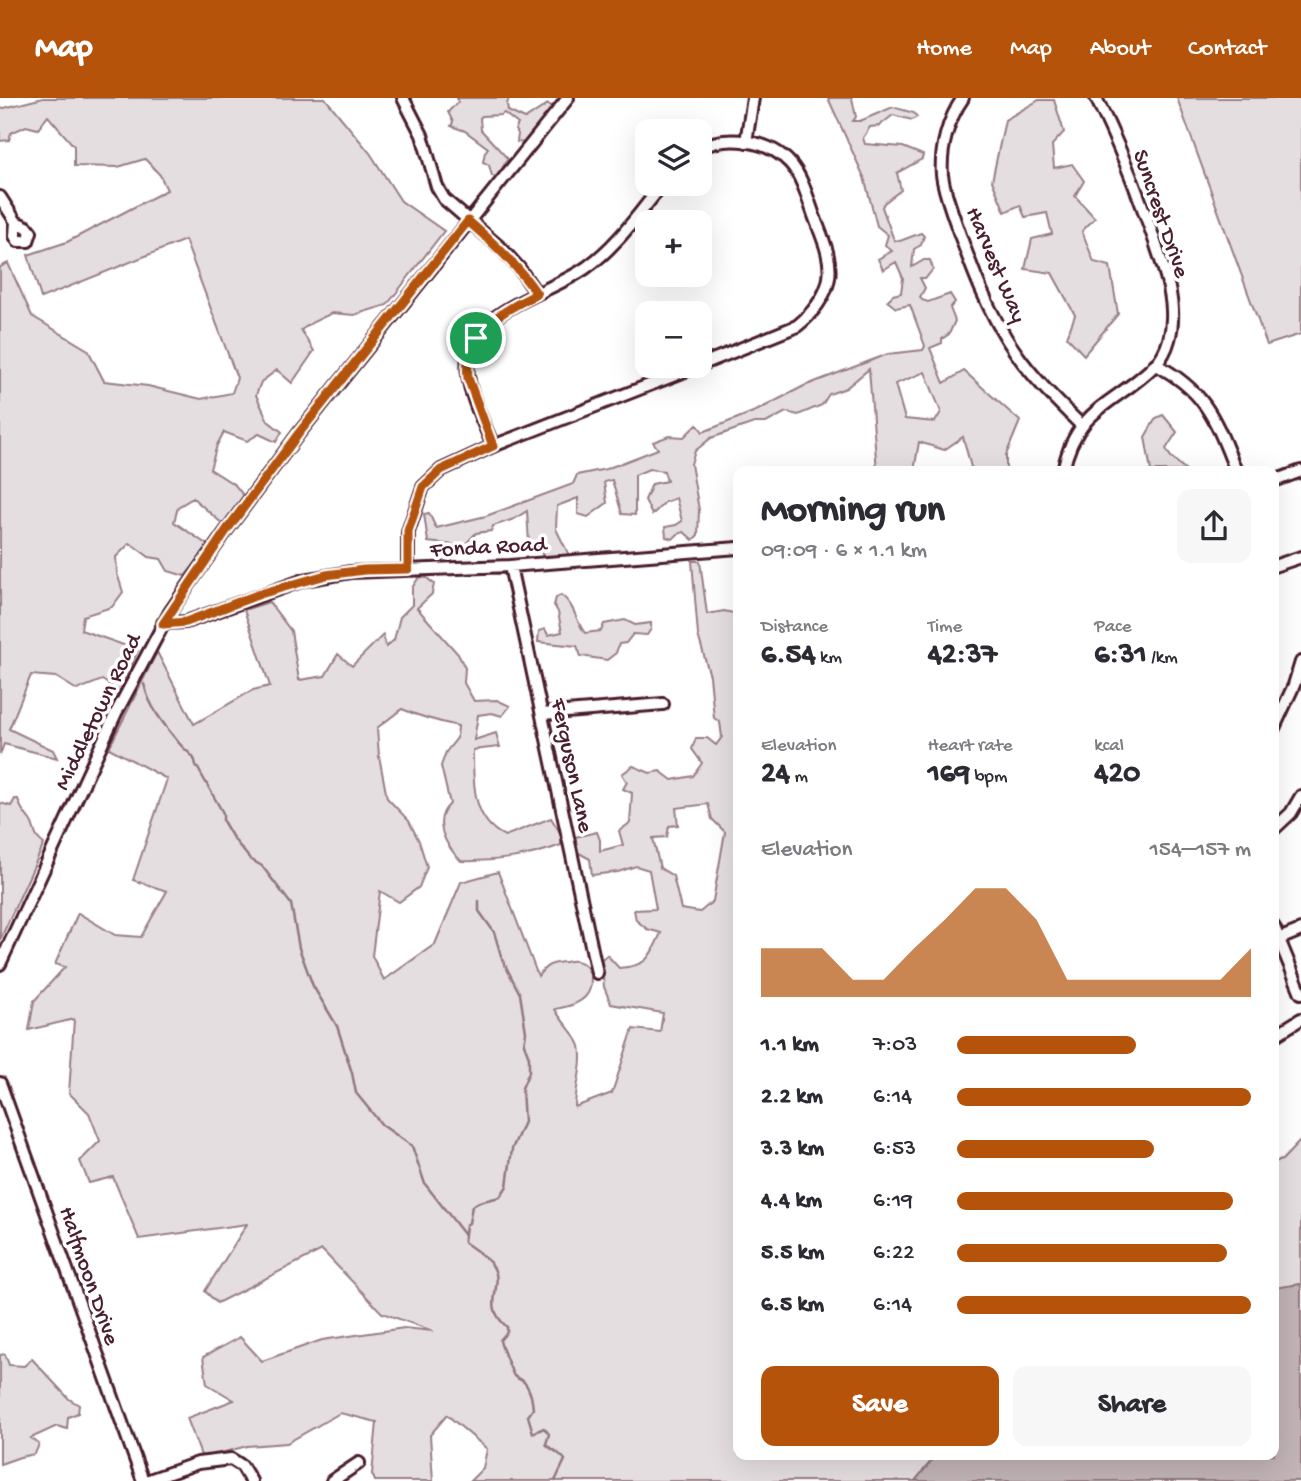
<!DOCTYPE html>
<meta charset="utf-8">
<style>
:root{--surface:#fff;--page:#f7f7f7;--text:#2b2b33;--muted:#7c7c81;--accent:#b45309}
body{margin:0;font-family:"Gochi Hand",sans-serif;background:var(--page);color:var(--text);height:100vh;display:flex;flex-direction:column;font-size:26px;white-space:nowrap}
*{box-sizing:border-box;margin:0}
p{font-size:23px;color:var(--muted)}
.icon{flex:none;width:38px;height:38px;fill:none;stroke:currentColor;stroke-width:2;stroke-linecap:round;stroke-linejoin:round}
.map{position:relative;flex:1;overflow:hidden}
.details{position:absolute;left:733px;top:368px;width:546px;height:994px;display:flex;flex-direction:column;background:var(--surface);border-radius:14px;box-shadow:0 7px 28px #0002}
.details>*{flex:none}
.tools{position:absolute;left:635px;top:21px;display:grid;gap:14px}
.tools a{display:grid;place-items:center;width:77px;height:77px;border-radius:14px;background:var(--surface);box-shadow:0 7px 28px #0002;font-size:35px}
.pin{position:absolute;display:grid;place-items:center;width:60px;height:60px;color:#fff;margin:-30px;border:4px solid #fff;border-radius:50%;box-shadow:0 2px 7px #0007}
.round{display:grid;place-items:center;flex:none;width:74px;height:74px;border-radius:14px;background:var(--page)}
.headline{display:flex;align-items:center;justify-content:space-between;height:119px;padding:0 28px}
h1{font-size:38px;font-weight:700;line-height:52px}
.figures{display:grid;grid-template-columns:repeat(3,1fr);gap:10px;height:119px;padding:7px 28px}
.figures div{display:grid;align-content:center}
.figures b{font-size:30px;font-weight:700}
.figures small{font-size:19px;font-weight:400}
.figures p{font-size:19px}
.chart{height:196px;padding:14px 28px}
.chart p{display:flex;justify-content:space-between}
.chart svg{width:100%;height:126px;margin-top:7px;fill:var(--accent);opacity:.7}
.action{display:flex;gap:14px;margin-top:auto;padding:14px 28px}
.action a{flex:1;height:80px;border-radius:14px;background:var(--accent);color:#fff;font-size:28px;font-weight:700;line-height:80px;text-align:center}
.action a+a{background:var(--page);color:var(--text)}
ul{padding:0 28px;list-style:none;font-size:23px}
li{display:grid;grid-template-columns:112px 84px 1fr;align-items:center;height:52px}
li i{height:18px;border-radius:9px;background:var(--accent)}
header{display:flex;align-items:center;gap:42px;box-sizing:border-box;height:98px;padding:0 35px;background:var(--accent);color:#fff}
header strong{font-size:33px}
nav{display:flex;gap:38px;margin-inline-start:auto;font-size:24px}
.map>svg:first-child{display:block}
.green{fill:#e5dee0;stroke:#987e86;stroke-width:2;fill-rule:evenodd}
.water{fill:#c1b3b6;stroke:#91787e;stroke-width:2}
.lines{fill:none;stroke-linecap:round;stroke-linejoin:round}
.stream{stroke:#91787e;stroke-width:2.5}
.minor-casing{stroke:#4a1f2b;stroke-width:16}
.minor{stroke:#fff;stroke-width:10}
.route-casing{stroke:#fff;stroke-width:14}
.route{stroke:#b45309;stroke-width:9}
.labels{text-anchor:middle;stroke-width:7;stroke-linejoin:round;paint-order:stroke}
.street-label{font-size:23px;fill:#4a1f2b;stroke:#fff}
</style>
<header>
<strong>Map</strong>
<nav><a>Home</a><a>Map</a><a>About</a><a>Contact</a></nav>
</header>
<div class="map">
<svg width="1301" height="1383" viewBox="0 0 1301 1383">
<rect width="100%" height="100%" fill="#fff"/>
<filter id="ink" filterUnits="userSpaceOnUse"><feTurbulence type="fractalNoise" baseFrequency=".0143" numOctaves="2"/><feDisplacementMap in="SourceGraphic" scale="14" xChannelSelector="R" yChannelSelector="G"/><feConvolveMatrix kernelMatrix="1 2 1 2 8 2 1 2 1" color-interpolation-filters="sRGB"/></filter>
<g filter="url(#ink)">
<path class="green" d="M 43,0 L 325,0 L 370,55 L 401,103 L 444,133 L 387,207 L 354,217 L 332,215 L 313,224 L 301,232 L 314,253 L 292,285 L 277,272 L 261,284 L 256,297 L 268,323 L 282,334 L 276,344 L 259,336 L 247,343 L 224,334 L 217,347 L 210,371 L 235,387 L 244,398 L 225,428 L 193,400 L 178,409 L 174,424 L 209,448 L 185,478 L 168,473 L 161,461 L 149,459 L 130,445 L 116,459 L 117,475 L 123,494 L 112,509 L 83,518 L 81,532 L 138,552 L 120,593 L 102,582 L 77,592 L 56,579 L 31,577 L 9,631 L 53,652 L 57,660 L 4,646 L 0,657 L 0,169 L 8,165 L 32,218 L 88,252 L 104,283 L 148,288 L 201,301 L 232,295 L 237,280 L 185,142 L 41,200 L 28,157 L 67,144 L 167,92 L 160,77 L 145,61 L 118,69 L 74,68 L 74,48 L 48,18 L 38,31 L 26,28 L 11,35 L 9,42 L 0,43 L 0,11 Z
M 457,0 L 509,0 L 507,6 L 508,13 L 525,21 L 548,6 L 554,10 L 525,45 L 517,44 L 518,36 L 515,32 L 518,26 L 504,15 L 501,17 L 482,18 L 480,20 L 481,32 L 508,61 C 503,67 502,73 497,79 L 492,78 L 489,67 L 483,64 L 485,54 L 488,50 L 465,33 L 451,28 L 453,24 L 448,14 L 458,4 Z
M 828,0 L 852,0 L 856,19 L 853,23 L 860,23 L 893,9 L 914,15 L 917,19 L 912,22 L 893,17 L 879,28 L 870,29 L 863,40 L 865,46 L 903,49 L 923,57 L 922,61 L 897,75 L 901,92 L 884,105 L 882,109 L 894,142 L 900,143 L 921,135 L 924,138 L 921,147 L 914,151 L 912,169 L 924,162 L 930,162 L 933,171 L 926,180 L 920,180 L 925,190 L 920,199 L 922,202 L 928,204 L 950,196 L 955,204 L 950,210 L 955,223 L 949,236 L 942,241 L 942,245 L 930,250 L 944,285 L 964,273 L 1020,323 L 1006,357 L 1006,373 L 972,373 L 963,339 L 944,352 L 919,344 L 914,373 L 877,373 L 869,271 L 846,290 L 829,296 L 822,307 L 798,317 L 786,314 L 766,325 L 754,325 L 711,340 L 695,353 L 691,366 L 699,412 L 698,437 L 693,442 L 684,434 L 678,436 L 673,441 L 666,439 L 665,429 L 676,427 L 682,423 L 676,400 L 665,404 L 652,417 L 645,402 L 652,386 L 667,383 L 664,373 L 649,371 L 635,377 L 635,417 L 622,416 L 612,382 L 604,384 L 607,405 L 588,419 L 578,416 L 578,400 L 557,408 L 556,431 L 569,457 L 543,458 L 538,448 L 529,445 L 527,413 L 514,421 L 493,428 L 491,433 L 476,435 L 464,448 L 428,444 L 424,416 L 429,415 L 436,430 L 486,418 L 573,386 L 577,377 L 606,371 L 658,351 L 653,344 L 669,338 L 684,339 L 697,326 L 703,334 L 758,312 L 804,288 L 888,256 L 923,252 L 925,248 L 910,207 L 896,210 L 887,203 L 893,197 L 901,195 L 903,180 L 896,164 L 883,172 L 878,161 L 892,153 L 885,147 L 888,137 L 877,128 L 864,79 ZM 925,274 L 941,314 L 935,324 L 905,321 L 895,286 Z
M 1177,0 L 1301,0 L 1301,236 L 1267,247 Z
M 1039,2 L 1054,2 L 1064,34 L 1052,47 L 1054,70 L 1072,66 L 1084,83 L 1075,98 L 1095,120 L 1082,133 L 1094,164 L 1110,168 L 1118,216 L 1084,257 L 1067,239 L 1075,217 L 1052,175 L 1025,171 L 1032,141 L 1052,136 L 1047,115 L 1025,119 L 1020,107 L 1005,114 L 992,83 L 1005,22 Z
M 1163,317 L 1177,334 L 1166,351 L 1171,359 L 1187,373 L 1151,373 L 1145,339 L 1156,320 Z
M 692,463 L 700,463 L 707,516 L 724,513 L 738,516 L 738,1356 L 937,1356 L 915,1383 L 470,1383 L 483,1370 L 487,1351 L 447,1317 L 430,1337 L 433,1383 L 375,1383 L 372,1376 L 377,1324 L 340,1315 L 287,1345 L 247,1348 L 202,1360 L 187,1320 L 234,1302 L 207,1286 L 203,1259 L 240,1239 L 262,1263 L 322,1242 L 404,1230 L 433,1233 L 382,1215 L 322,1152 L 217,1205 L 205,1193 L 247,1126 L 139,1141 L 113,1079 L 89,1085 L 80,1063 L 100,1043 L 89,1015 L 69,995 L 74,921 L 29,932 L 34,903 L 65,869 L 55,866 L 78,815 L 115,837 L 141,839 L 167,793 L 133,782 L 167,681 L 109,650 L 157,554 L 194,626 L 253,592 L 270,588 L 244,512 L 269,504 L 291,533 L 299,582 L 325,578 L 338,556 L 352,568 L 383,537 L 386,549 L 394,542 L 400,519 L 412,507 L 412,490 L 419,479 L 427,480 L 434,486 L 432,496 L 417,510 L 458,556 L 465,570 L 464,585 L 474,603 L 497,602 L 510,608 L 502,618 L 492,615 L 478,617 L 474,642 L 496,635 L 500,649 L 473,652 C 473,684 472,723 505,738 L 551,720 L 561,736 L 561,747 C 530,759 493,764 461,763 C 446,748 431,723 450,706 L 441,668 L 446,654 L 457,640 L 458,628 C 440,624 418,618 402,611 L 377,630 L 379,658 L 387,700 L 409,723 L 419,743 L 427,769 L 419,789 L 399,804 L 380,793 L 372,858 L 384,882 L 435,846 L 461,784 L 498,774 L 538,878 C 546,867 551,865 565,864 C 569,863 572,862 576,863 C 592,866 595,888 585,899 C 577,907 565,909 555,911 C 560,922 577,938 580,948 C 584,967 575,990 575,1009 L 612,995 L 633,931 L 660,934 L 663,915 L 611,906 L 604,889 L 601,862 L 607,857 L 619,870 C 648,868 649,860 661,835 L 647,831 L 636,822 L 634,812 L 656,811 L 649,772 L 636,768 L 618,774 L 592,777 L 590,761 L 577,754 L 575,739 L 597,734 L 600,742 L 600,753 L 623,747 L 619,733 L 630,725 L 632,695 L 623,691 L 627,684 L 622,676 L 633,668 L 650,675 L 660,673 L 672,682 L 693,678 L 702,665 L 692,651 L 696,640 L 707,640 L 716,647 L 722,639 L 720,624 L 714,620 L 710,578 L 698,537 ZM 708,706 L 712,721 L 725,734 L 713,803 L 700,814 L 681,811 L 673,778 L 660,770 L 653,740 L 667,739 L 669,728 L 678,727 L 676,710 Z
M 561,497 C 575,507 575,522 585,535 L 601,533 L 604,526 L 625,522 L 635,527 L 651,525 L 651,531 L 647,537 L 633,536 L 626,545 L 619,546 L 616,555 L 607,562 L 581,558 L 577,548 L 538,544 L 539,533 L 545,531 L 548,537 L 562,534 L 558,514 L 554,507 L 556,500 Z
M 15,701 L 18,701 C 21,712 24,714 30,722 C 36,730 32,738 44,746 L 0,842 L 0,705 L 11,708 Z
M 1301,1042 L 1301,1186 L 1274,1190 L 1274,1064 L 1282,1062 Z
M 5,1256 L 9,1267 L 24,1268 L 32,1261 L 69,1301 L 79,1307 L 78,1315 L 68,1319 L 67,1331 L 57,1328 L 31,1340 L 39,1346 L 35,1356 L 20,1359 L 0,1366 L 0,1257 Z"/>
<path class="water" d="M 1301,1186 L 1301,1383 L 915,1383 L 937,1356 L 1274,1356 L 1274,1190 Z"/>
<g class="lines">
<path class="stream" d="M 144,586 C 149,609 165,628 179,645 C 186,654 195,657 196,667 L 223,715 L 223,723 L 233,740 L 250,761 L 262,768 L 291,806 L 299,850 L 313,888 L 337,928 L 352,975 L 356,995 L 382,1027 L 412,1048 L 425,1086 L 464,1136
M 479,803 L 479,813 L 494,834 L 502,861 L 520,896 L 526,934 L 524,946 L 529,959 L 529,974 L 522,990 L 524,1024 L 512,1051 L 507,1088 L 500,1099 L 479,1104 L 472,1108 L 469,1125 L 466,1127 L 464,1144 C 473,1150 485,1158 491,1166 C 508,1187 479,1205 507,1229 L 507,1234 L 500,1242 C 500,1246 512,1275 514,1278 C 517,1281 521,1281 524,1284 C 531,1292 532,1302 533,1311 L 528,1318 L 533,1335 L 544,1330 L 549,1336 L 546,1346 C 552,1353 560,1354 565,1362 L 555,1383"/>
<defs>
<path id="minor" d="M 403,0 L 422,37 L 437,89 L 444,101 L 502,151 L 519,170 L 537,196
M 963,0 C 948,21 940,51 942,77 C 944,93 950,108 955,123 C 971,168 988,216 1016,255 C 1034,281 1058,304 1081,327
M 746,44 L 753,0
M 700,50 C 727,36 769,42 790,65 C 803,79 809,105 816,123 C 823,141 832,161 829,180 C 826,199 811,217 797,228 L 700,267
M 0,99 L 16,124
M 16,124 L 27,129 L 31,134 L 28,143 L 18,143 L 15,138 Z
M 1155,266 C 1207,294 1215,321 1236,373
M 493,348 C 484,325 471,301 468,277 C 459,213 548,198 587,169 C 618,147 639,115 663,86
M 1063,373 C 1076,309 1115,307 1155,267 C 1169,253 1173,231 1172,212 C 1171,189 1162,166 1155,144 C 1138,95 1119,46 1096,0
M 1274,383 L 1301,373
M 510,468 L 597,875
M 1274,468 L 1301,459
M 408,471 L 408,434 L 423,389 L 441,372 L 493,348 L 698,268
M 163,525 L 186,524 L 304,482 L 351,474 L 510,468 L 738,450
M 542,616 L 663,606
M 1274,630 L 1294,587 L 1301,564
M 1274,731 L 1291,715 L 1301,698
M 1274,829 L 1301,895
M 1279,841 L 1301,832
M 0,866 L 116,615 L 170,514 L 226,433 L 299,335 L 568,0
M 1274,938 L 1301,921
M 0,985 L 143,1383
M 146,1383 L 198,1365 L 231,1361 L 242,1368 L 251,1383
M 332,1383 L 359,1365"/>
</defs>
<use href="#minor" class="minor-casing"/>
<use href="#minor" class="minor"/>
</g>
</g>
<g class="lines" filter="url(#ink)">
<defs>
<path id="route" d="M 468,123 C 496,147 516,166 537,196 C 501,214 463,234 468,280 L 493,348 L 441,372 L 423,389 L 408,433 L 408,471 L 364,472 L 326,477 L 260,496 L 186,524 L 163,526 L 226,433 L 299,335 Z"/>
</defs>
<use href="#route" class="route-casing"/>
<use href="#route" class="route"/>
</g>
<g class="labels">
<g class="street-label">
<text transform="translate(1163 115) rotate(71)" y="8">Suncrest Drive</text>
<text transform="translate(998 166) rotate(67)" y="8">Harvest Way</text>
<text transform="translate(488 447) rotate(-3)" y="8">Fonda Road</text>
<text transform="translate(96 613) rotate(-64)" y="8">Middletown Road</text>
<text transform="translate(574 667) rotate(78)" y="8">Ferguson Lane</text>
<text transform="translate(91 1177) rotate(71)" y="8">Halfmoon Drive</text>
</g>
</g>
</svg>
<div class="tools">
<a><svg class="icon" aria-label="layers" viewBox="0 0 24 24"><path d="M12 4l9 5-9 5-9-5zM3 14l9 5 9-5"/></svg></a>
<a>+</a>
<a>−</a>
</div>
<div class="pin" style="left:476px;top:240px;background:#1e9e55"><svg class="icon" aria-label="arrive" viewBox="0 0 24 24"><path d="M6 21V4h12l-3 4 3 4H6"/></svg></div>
<section class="details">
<div class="headline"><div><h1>Morning run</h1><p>09:09 · 6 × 1.1 km</p></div><a class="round"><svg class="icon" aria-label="share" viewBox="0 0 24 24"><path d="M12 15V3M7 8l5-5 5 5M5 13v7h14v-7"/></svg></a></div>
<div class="figures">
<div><p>Distance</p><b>6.54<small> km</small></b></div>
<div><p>Time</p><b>42:37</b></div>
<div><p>Pace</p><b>6:31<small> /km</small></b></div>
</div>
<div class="figures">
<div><p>Elevation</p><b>24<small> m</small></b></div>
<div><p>Heart rate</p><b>169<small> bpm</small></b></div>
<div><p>kcal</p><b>420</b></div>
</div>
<div class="chart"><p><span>Elevation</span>154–157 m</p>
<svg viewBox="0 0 160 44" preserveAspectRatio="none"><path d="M0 44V27L10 27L20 27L30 38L40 38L50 27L60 17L70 6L80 6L90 17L100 38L110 38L120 38L130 38L140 38L150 38L160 27V44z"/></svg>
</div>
<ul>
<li><b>1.1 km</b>7:03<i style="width:61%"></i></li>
<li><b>2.2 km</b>6:14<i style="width:100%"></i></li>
<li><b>3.3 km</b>6:53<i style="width:67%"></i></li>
<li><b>4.4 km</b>6:19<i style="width:94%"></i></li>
<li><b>5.5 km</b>6:22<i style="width:92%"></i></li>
<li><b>6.5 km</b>6:14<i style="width:100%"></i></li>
</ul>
<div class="action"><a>Save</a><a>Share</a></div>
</section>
</div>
